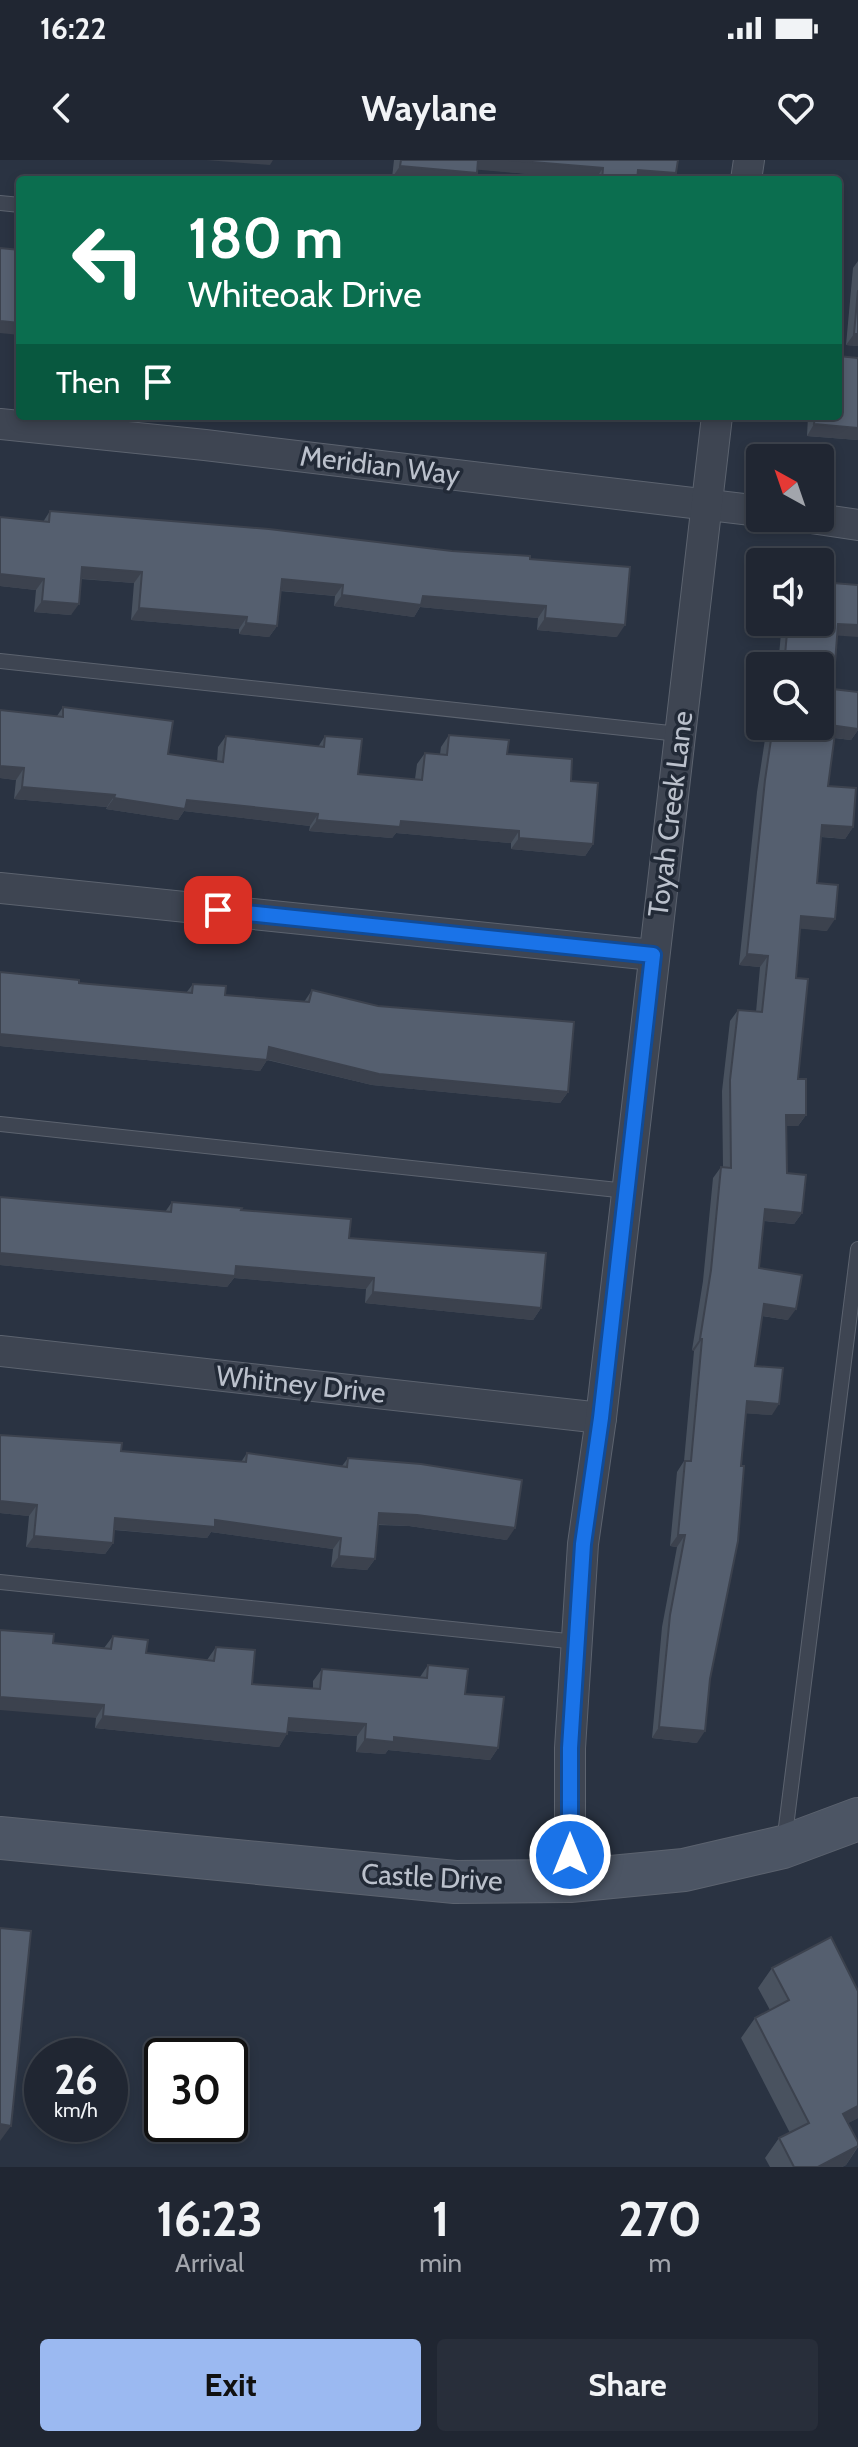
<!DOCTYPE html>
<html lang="en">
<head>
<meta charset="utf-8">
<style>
  body { margin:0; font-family:Cabin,sans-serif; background:#282e3a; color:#f1f3f6; height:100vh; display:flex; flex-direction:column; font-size:30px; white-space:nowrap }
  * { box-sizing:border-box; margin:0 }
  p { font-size:26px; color:#a2a5ac }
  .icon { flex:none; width:44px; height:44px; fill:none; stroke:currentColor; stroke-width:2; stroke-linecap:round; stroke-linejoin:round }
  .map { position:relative; height:2007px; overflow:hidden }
  .drawer { display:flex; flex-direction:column; background:#202632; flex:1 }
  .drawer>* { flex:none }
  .top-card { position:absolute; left:16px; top:16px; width:826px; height:244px; border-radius:8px; box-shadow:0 4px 12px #0003,0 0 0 2px #3d434d; background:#0b6e4f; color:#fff; overflow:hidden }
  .needle { width:52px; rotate:320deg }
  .buttons { position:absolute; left:746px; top:284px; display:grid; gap:16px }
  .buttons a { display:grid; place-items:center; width:88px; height:88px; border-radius:8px; background:#202632; box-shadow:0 4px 12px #0003,0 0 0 2px #3d434d; font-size:40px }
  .speed { position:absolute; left:24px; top:1878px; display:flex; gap:16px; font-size:40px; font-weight:700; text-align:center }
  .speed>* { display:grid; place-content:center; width:104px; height:104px; border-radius:50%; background:#202632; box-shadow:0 4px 12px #0003,0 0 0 2px #3d434d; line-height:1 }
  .speed small { font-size:20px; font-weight:400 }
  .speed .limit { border:4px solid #111; border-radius:12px; background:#fff; color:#111 }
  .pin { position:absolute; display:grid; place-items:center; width:68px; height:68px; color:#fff; margin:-34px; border-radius:16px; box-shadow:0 4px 12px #0006 }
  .me { position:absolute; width:88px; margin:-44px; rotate:0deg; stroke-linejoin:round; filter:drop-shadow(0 0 6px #0008) }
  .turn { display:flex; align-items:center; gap:28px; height:168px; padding:0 40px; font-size:36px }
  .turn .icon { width:104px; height:104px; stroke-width:2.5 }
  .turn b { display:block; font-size:56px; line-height:68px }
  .then { display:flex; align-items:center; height:76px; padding:0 40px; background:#0003; gap:16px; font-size:30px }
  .eta { display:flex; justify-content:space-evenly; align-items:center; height:136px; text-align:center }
  .eta b { font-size:48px; font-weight:800; line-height:56px }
  .primary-button { display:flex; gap:16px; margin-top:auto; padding:16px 40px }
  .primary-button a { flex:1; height:92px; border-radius:8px; background:#9bb9f1; color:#111; font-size:32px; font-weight:800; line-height:92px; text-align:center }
  .primary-button a+a { background:#282e3a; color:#f1f3f6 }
  .status { display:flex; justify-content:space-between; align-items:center; height:56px; padding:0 40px; background:#202632; direction:ltr }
  .status svg { height:22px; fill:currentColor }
  header { display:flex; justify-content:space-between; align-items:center; height:104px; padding:0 40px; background:#202632; font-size:36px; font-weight:800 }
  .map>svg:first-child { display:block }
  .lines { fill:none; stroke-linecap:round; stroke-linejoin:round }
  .service-casing { stroke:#5c636f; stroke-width:16 }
  .minor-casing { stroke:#5c636f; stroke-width:32 }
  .secondary-casing { stroke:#5c636f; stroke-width:44 }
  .service { stroke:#3e4552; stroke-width:14 }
  .minor { stroke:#3e4552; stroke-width:30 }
  .secondary { stroke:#4c5564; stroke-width:42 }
  .wall { fill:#49525f }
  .shaded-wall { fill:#3c424e }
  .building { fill:#555f6f; stroke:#3c424e; stroke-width:2 }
  .route-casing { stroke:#114b97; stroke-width:20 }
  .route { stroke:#1a73e8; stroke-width:14 }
  .labels { text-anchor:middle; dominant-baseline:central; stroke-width:7; stroke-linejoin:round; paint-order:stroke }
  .street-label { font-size:28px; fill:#bbc1cc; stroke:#222a37 }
</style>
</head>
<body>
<div class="status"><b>16:22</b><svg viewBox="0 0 49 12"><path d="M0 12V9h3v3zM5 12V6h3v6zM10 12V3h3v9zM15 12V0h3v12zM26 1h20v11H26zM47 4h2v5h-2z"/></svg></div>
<header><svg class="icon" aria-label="back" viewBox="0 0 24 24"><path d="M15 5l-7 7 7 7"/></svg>Waylane<svg class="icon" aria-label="heart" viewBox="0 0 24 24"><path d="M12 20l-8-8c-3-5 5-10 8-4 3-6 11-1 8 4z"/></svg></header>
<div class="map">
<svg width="858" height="2007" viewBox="0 0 858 2007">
  <rect width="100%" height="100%" fill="#2a3342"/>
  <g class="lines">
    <!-- service casing -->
    <g class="service-casing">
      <g id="service">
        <path d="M0 43 20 45"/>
        <path d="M0 501 679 574"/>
        <path d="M0 964 627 1031"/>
        <path d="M0 1422 577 1482"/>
        <path d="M784 1683 858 1089"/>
      </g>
    </g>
    <!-- minor casing -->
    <g class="minor-casing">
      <g id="minor">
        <path d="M746 20 749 0"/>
        <path d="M0 264 205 285 760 351"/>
        <path d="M811 358 858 365"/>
        <path d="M0 728 653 795"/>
        <path d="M0 1191 601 1258"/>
        <path d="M570 1721V1588L583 1384 601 1258 717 256"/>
      </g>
    </g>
    <!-- secondary casing -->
    <g class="secondary-casing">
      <path id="secondary" d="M0 1678 455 1722 570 1721 684 1710 783 1687 858 1659"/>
    </g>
    <!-- service -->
    <use href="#service" class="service"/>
    <!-- minor -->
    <use href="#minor" class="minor"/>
    <!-- secondary -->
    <use href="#secondary" class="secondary"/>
  </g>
  <!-- wall -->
  <g class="wall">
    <path d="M394 0H678L671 20H595L477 9 472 20H419L392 18Z"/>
    <path d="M858 101V186L846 185 853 108Z"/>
    <path d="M808 256H838L858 280 807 276Z"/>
    <path d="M50 351 530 399 617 477 537 470 538 458 420 447 414 457 334 446 335 436 280 431 277 466 269 477 239 474V469L131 460 134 423 81 419 71 455 34 452 36 430 0 426V357L43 362Z"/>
    <path d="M782 462H820L837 476 833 529 858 532V570L851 580 834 578 828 626 853 667 845 679 821 677 817 723 827 771 800 768 796 818 798 919 806 955 798 966H786L787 1013 802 1053 794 1064 764 1061 759 1108 788 1160 762 1156 755 1206 772 1255 746 1253 697 1583 652 1578 662 1467 677 1387 670 1386 677 1312 684 1301 694 1191 692 1190 703 1121 713 1018 721 1007H723L722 931 730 861 738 850 756 852 760 807 739 805 757 632 767 566H820V506H778Z"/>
    <path d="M63 547 168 594 217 601 218 587 226 576 318 587 325 576 358 614 415 619 417 604 425 593 440 594 441 587 449 575 507 594 571 621 593 684 585 696 511 689V683L396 673 392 678 309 671 310 666 184 651 178 660 106 649 107 647 14 639 16 620 0 618V550L57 556Z"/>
    <path d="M0 812 79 823 186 833 193 824 225 835 304 842 312 830 568 932 560 943 372 925 267 900 260 911 0 886Z"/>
    <path d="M0 1037 165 1052 172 1042 241 1050 349 1078 541 1148 533 1160 365 1143 366 1129 234 1118 227 1127 0 1105Z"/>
    <path d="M121 1291 241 1302 247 1293 342 1306 348 1298 507 1380 409 1366 378 1365 375 1399 367 1410 331 1407 333 1389 211 1372 207 1378 114 1370 113 1383 105 1394 26 1387 29 1356 0 1353Z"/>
    <path d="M113 1476 146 1493 207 1500 216 1487 252 1524 313 1529V1521L322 1509 420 1517 428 1505 465 1534 498 1588 490 1600 388 1590 385 1594 356 1592 357 1576 288 1571 279 1587 95 1568 96 1558 53 1483 104 1488Z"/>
    <path d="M772 1808 858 1831V1958L848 1963 858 1982V1987L846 2005 842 2007H770L765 1998 779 1978 790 1973 741 1878 755 1858 770 1850 758 1828Z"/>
  </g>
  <!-- shaded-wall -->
  <g class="shaded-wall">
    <path d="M206 0H273L270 5Z"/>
    <path d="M476 0H509L603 8 595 20 470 9Z"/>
    <path d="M400 6 477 13 472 20H419L392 18Z"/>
    <path d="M638 10 676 13 671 20H631Z"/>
    <path d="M0 161 20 163V175L0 173Z"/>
    <path d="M854 174H858V186L846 185Z"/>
    <path d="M814 264 858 268V280L807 276Z"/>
    <path d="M82 407 142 412 134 423 74 418Z"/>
    <path d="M0 414 44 419 36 430 0 426Z"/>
    <path d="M282 419 343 425 335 436 274 430Z"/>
    <path d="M342 435 423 436 546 446 538 458 420 447 414 457 334 446Z"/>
    <path d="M42 441 79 444 71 455 34 452Z"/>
    <path d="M139 448 247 457 239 469 131 460Z"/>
    <path d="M545 458 625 465 617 477 537 470Z"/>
    <path d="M246 463 277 466 269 477 239 474Z"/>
    <path d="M838 464 858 465V477L830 475Z"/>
    <path d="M836 566 858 569V570L851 580 828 577Z"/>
    <path d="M0 606 24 608 16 620 0 618Z"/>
    <path d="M22 627 115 635 107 647 14 639Z"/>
    <path d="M114 638 187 640 318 654 310 666 184 651 178 660 106 649Z"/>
    <path d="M317 660 401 661 519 671 511 683 396 673 392 678 309 671Z"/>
    <path d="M822 665 853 667 845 679 814 676Z"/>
    <path d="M519 678 593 684 585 696 511 689Z"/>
    <path d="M801 756 835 759 827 771 793 768Z"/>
    <path d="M747 794 768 796 760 807 739 805Z"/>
    <path d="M0 874 267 900 260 911 0 886Z"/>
    <path d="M269 887 568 932 560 943 372 925 261 898Z"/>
    <path d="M786 955H806L798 966H778Z"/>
    <path d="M765 1049 802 1053 794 1064 757 1060Z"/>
    <path d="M0 1093 236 1106 374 1118 366 1129 234 1118 227 1127 0 1105Z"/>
    <path d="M373 1132 541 1148 533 1160 365 1143Z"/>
    <path d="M764 1144 796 1149 788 1160 757 1155Z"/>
    <path d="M700 1179H702L694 1191 692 1190Z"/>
    <path d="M747 1241 779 1244 772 1255 739 1253Z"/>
    <path d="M0 1341 37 1345 29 1356 0 1353Z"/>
    <path d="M379 1353 417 1355 515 1368 507 1380 409 1366 371 1364Z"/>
    <path d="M115 1358 215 1360 341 1378 333 1389 211 1372 207 1378 107 1369Z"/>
    <path d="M678 1375H685L677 1387 670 1386Z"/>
    <path d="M34 1376 113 1383 105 1394 26 1387Z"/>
    <path d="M339 1396 375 1399 367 1410 331 1407Z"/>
    <path d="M0 1537 104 1545 96 1558 0 1550Z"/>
    <path d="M103 1556 287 1574 279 1587 95 1568Z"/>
    <path d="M289 1558 366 1564 357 1576 280 1570Z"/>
    <path d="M659 1567 705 1571 697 1583 652 1578Z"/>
    <path d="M394 1577 498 1588 490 1600 388 1590 385 1594 356 1592 365 1579Z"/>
    <path d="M858 1946V1958L829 1973 843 1954Z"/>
    <path d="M0 1964 11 1966 0 1981Z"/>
    <path d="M858 1986 846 2005 842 2007H818Z"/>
  </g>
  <!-- building -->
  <g class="building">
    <path d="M401 0H478L477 13 400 6Z"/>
    <path d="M509 0H678L676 13 638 10 637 20H602L603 8Z"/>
    <path d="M0 88 20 90V163L0 161Z"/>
    <path d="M858 130V174H854Z"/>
    <path d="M838 196 858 198V268L814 264 815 256H838Z"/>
    <path d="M50 351 269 369 452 391 530 396V399L630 407 625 465 545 458 546 446 423 436 421 445 342 435 343 425 282 419 277 466 246 463 247 457 139 448 142 412 82 407 79 444 42 441 44 419 0 414V357L49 362Z"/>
    <path d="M820 422 858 425V465L838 464 833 529 858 532V569L836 566 828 626 856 628 853 667 822 665 817 723 838 725 835 759 801 756 796 818 808 819 798 919H806V955H786L787 1013 806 1015 802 1053 765 1049 759 1108 802 1115 796 1149 764 1144 755 1206 783 1208 779 1244 747 1241 741 1306H744L738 1381 710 1519 705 1571 659 1567 670 1455 685 1375H678L685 1301H691L702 1179H700L711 1110 721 1007 731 1008 730 920 738 850 762 852 768 796 747 794 765 620 773 566H820V506H784L788 462H820Z"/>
    <path d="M63 547 173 561 168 594 223 602 226 576 324 587 325 576 362 579 358 614 422 620 425 593 447 595 449 575 509 580 507 594 572 599 571 621 598 623 593 684 519 678V671L401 661 400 667 317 660 318 654 187 640 185 649 114 638 115 635 22 627 24 608 0 606V550L63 557Z"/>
    <path d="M0 812 79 820V823L192 833 193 824 226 826 225 835 309 842 312 830 378 846 574 862 568 932 379 914 269 887 267 900 0 874Z"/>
    <path d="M0 1037 171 1052 172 1042 242 1048 241 1050 351 1059 349 1078 546 1093 541 1148 373 1132 374 1118 236 1106 235 1116 0 1093Z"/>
    <path d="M0 1275 122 1283 121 1291 246 1302 247 1293 347 1307 348 1298 421 1304 522 1320 515 1368 417 1355 379 1353 375 1399 339 1396 341 1378 215 1360V1367L115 1358 113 1383 34 1376 37 1345 0 1341Z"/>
    <path d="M0 1470 54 1474 53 1483 111 1489 113 1476 148 1480 146 1493 214 1501 216 1487 255 1490 252 1524 320 1529 322 1509 427 1518 428 1505 468 1509 465 1534 504 1537 498 1588 394 1577V1582L365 1579 366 1564 289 1558 287 1574 103 1556 104 1545 0 1537Z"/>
    <path d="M0 1768 31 1771 11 1966 0 1964Z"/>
    <path d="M831 1777 858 1831V1946L843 1954 858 1982V1986L818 2007H794L779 1978 809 1963 755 1858 789 1840 772 1808Z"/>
  </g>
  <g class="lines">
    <!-- route casing -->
    <g class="route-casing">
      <path id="route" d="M218 750 653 795 601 1258 583 1384 570 1588V1695"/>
    </g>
    <!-- route -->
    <use href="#route" class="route"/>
  </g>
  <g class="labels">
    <!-- street labels -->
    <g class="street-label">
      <text transform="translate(380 305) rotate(7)">Meridian Way</text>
      <text transform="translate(670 654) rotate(-83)">Toyah Creek Lane</text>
      <text transform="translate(301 1224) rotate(6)">Whitney Drive</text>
      <text transform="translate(432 1717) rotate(3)">Castle Drive</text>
    </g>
  </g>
</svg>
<div class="buttons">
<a><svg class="needle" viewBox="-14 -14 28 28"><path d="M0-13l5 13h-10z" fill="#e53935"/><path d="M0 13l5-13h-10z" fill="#a2a5ac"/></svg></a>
<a><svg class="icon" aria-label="sound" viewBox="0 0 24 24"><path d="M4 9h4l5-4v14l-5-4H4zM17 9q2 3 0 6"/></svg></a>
<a><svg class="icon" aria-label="search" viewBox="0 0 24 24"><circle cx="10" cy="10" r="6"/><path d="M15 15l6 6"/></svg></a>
</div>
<div class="speed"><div>26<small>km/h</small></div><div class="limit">30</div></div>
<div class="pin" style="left:218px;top:750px;background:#d93025"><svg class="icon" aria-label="arrive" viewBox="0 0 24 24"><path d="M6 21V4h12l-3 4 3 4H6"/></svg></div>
<svg class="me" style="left:570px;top:1695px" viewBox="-20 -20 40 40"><circle r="17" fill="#1a73e8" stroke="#fff" stroke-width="3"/><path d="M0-11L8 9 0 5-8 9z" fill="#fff"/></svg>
<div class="top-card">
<div class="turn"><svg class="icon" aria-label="left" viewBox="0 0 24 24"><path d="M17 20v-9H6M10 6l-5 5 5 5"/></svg><div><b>180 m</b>Whiteoak Drive</div></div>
<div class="then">Then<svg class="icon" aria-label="arrive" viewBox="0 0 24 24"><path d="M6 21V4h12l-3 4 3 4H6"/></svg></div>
</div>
</div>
<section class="drawer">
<div class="eta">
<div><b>16:23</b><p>Arrival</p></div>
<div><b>1</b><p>min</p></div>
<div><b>270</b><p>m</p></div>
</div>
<div class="primary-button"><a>Exit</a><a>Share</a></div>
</section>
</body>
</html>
